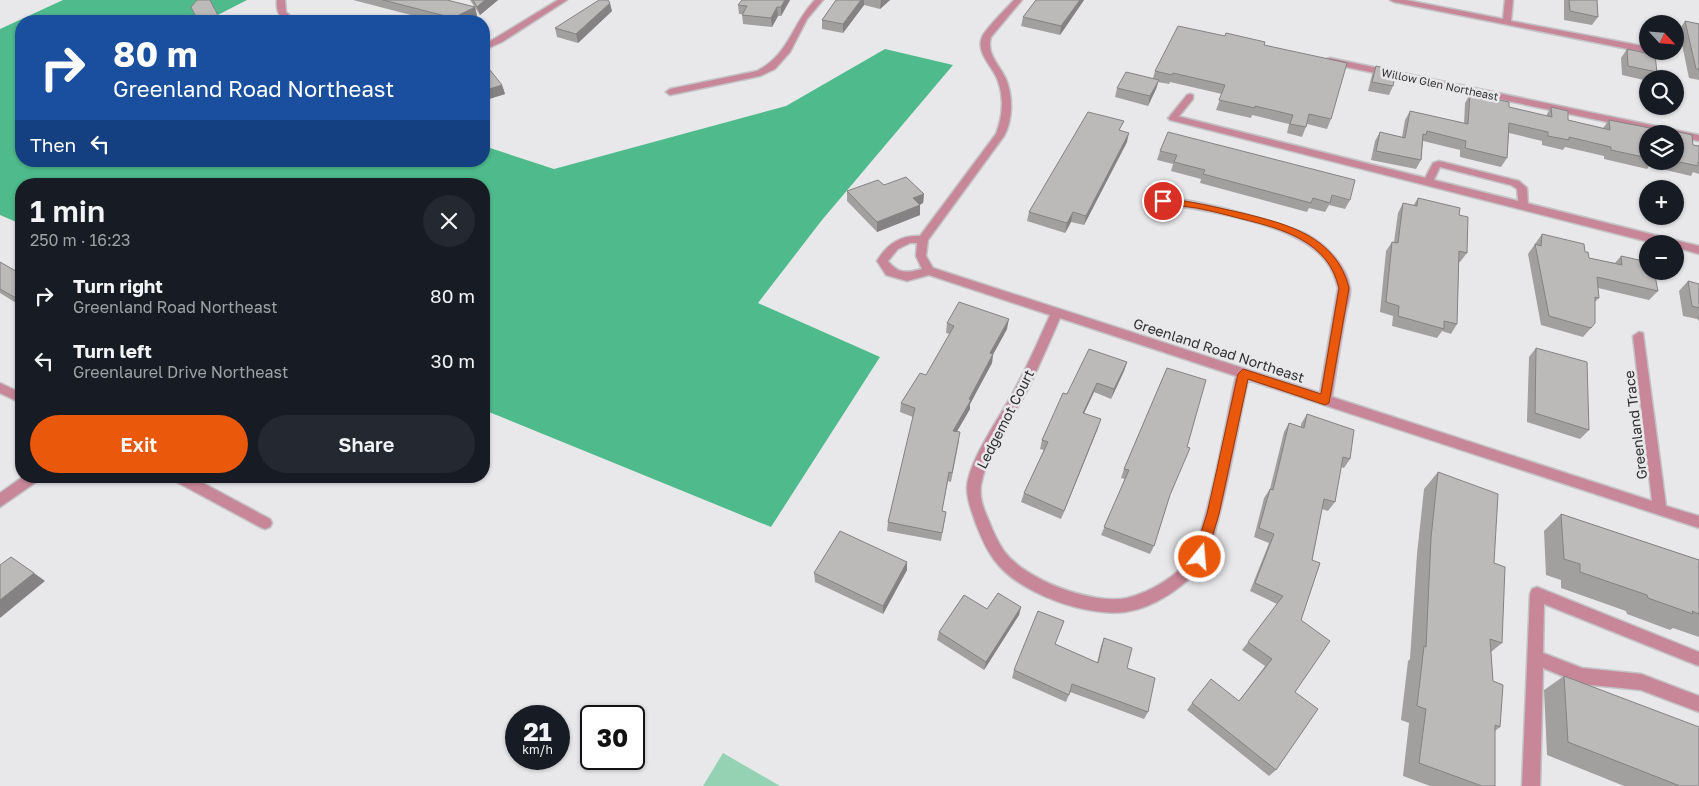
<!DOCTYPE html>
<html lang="en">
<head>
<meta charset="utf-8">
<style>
  body { margin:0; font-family:"Golos Text",sans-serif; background:#242831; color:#f1f3f6; height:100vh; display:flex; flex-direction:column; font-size:19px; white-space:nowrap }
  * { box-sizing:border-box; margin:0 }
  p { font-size:16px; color:#9ea1a6 }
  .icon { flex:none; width:28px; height:28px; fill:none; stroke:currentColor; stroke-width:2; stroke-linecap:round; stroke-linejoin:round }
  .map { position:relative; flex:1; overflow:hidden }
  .side { position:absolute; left:15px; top:178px; width:475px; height:305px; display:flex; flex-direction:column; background:#171b24; border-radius:20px; box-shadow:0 1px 4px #0004 }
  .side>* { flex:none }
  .top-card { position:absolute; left:15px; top:15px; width:475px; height:152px; border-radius:20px; box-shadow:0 1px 4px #0004; background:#1a4fa0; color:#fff; overflow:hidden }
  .needle { width:32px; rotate:116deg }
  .buttons { position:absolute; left:1639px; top:15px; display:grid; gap:10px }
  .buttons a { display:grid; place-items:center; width:45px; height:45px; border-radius:50%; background:#171b24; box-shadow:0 1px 4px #0004; font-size:25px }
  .speed { position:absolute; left:505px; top:705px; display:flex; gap:10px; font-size:25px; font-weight:700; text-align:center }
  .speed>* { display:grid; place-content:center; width:65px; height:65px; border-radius:50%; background:#171b24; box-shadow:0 1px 4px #0004; line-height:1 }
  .speed small { font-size:12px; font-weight:400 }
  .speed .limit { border:2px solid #111; border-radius:8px; background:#fff; color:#111 }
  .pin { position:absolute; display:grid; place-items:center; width:42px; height:42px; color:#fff; margin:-21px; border:2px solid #fff; border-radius:50%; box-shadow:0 1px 5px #0007 }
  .me { position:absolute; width:55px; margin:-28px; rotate:17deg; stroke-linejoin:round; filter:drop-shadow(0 0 4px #0008) }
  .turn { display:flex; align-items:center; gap:18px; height:105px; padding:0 15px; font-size:22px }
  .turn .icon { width:65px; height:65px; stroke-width:2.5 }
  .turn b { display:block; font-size:35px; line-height:42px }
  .then { display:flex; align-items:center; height:48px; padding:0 15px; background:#0003; gap:10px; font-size:19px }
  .round { display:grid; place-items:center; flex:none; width:52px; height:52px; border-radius:26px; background:#242831 }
  .head { display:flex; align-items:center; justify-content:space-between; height:85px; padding:0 15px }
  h1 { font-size:30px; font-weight:600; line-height:38px }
  .primary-button { display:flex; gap:10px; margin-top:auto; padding:10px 15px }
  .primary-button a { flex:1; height:58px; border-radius:30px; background:#ea580c; color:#fff; font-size:20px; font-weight:600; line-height:58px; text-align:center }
  .primary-button a+a { background:#242831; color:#f1f3f6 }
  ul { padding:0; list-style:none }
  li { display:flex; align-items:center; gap:15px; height:65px; padding:0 15px }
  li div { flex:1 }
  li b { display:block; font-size:19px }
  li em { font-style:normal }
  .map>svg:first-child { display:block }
  .green { fill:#95d2b3 }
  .forest { fill:#4fbb8c }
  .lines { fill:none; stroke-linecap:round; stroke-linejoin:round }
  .lane-casing { stroke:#c3c3c6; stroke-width:3 }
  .street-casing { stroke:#c3c3c6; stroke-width:3 }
  .lane { fill:#c88799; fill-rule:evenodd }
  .street { fill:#c88799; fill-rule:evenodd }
  .wall { fill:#a29f9f; fill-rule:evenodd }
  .shaded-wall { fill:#848282 }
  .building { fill:#bcb9b9; stroke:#848282 }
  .route { fill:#ea580c; stroke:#983908 }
  .labels { text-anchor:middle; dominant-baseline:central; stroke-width:5; stroke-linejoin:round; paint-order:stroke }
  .far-street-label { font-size:11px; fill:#2f2f30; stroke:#e8e8eb }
  .street-label { font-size:14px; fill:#2f2f30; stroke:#e8e8eb }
</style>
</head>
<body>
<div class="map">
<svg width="1699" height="786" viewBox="0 0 1699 786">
  <rect width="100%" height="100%" fill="#e8e8eb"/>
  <!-- green -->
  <path class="green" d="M723 753 780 786H703Z"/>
  <!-- forest -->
  <path class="forest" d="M63 0H247L206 21H21V161H484V146L554 169 786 106 885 49 953 65 822 220 758 303 880 357 771 527 484 410V184H21V224L0 215V29Z"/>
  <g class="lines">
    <!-- lane casing -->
    <g class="lane-casing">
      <g id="lane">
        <path d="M1190 94 1193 95V99L1176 120H1170V116L1187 95Z"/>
        <path d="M1439 161 1519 181 1527 188 1528 206 1523 209 1519 208 1517 189 1511 185 1440 167 1432 184H1424L1423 182 1433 163Z"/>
        <path d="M1537 587 1699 652V666L1544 604 1543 653 1582 668 1641 674 1699 696V712L1641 690 1582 684 1543 668 1540 786H1522L1530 594 1532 589Z"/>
      </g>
    </g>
    <!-- street casing -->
    <g class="street-casing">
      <g id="street">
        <path d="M277 0H285L286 12 295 21H286C278 16 276 9 277 0Z"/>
        <path d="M558 0H567L502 42 484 50V45Z"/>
        <path d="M815 0H823L807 19 790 52 775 69 760 76 670 95 666 92 670 89 757 71C790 54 791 25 815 0Z"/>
        <path d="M1014 0H1022L991 37C986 54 999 64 1006 79 1013 96 1013 120 1004 136L928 240 926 256 933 268 1320 393 1338 288C1335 278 1332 268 1325 260 1297 224 1208 210 1163 204L1158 201C1170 190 1290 225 1308 235 1326 245 1347 266 1350 288 1351 297 1346 309 1345 318 1340 344 1336 371 1332 397L1652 501 1633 336 1639 332 1643 333 1666 506 1699 516V528L1248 380C1237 430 1229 482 1215 531 1212 541 1210 555 1204 563 1186 586 1154 608 1125 612 1086 617 1019 593 995 561 987 551 981 537 976 524 972 512 967 501 967 488 968 460 1003 413 1016 387 1029 363 1039 339 1050 315L929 275 907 281 886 275 877 261C887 244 900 235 920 236L996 134C1003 116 1004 98 998 81 993 66 974 52 983 35 991 23 1004 11 1014 0ZM910 243H917L916 256 922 269C907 273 898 274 888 261L898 249ZM1060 318 1236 376C1225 426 1217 478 1202 527 1199 536 1198 548 1192 555 1178 576 1151 592 1127 598 1093 605 1025 580 1004 551 998 542 993 532 989 521 984 510 979 498 981 485 987 451 1013 417 1029 387 1040 364 1050 341 1060 318Z"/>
        <path d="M1390 0H1406L1503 19 1505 0H1513L1511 21 1648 47V51H1651L1648 53 1394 2Z"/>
        <path d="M1330 58 1699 135V141L1675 136V134H1665L1327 63V59Z"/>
        <path d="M1173 115 1699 246V254L1675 247V244H1657L1170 120 1168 118Z"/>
        <path d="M0 383 21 393V403L0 393Z"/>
        <path d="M24 476H41L39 480 0 507V493Z"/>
        <path d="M171 476H190L270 519 272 523 270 527 265 529 260 527 173 480Z"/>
      </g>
    </g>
    <!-- lane -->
    <use href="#lane" class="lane"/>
    <!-- street -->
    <use href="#street" class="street"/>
  </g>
  <!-- wall -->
  <g class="wall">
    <path d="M353 0H447L475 7 477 16 467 21H434Z"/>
    <path d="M470 0H498L480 15Z"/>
    <path d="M790 0 781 16H778L772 27 743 24 742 14H739L738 5Z"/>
    <path d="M836 0H890L880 9 864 5 843 33 822 29V20Z"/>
    <path d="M1036 0H1084L1060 35 1021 26 1023 17Z"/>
    <path d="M1564 0H1597L1598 17 1592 25 1564 20Z"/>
    <path d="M612 11 578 43 557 37 555 28Z"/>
    <path d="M1685 21 1699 24V80L1689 78 1679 30Z"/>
    <path d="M1264 45 1331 119 1327 129 1307 124 1302 137 1287 133 1289 124 1252 115 1251 118 1216 110 1222 94 1170 82 1169 84 1158 82 1156 89 1148 106 1115 97 1117 88 1153 78 1155 71Z"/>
    <path d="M1627 49 1657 72 1652 79H1648V81L1622 75 1621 58Z"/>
    <path d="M1376 66 1393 86 1389 95 1368 91 1372 75Z"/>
    <path d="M484 72 502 85 505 94 489 99 484 92Z"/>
    <path d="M1470 94 1509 107 1546 116 1551 107 1568 120 1603 128 1609 120 1652 129 1654 126 1693 145 1699 146V174L1693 172 1691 176 1649 166 1647 169 1604 159V156L1565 147 1563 150 1542 145V141L1509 133 1507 158 1501 167 1460 157V150L1423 141 1421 160 1416 169 1371 160 1375 141 1380 132 1402 137 1405 120 1410 111 1464 123 1465 103ZM1648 134 1675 161H1648Z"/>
    <path d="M1121 131 1127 142 1084 225 1071 222 1065 233 1027 221 1029 212Z"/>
    <path d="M1160 151 1350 200 1345 209 1329 205 1325 212 1309 208 1307 212 1200 183 1201 179 1171 171 1173 164 1157 160Z"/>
    <path d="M884 185 924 194 923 203 920 205V215L877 232 847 201V191Z"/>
    <path d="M1418 198 1459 215 1467 253 1460 262H1459L1457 324 1451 334 1442 331 1437 338 1392 326 1393 316 1380 312 1386 251 1392 242H1394L1398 213 1403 203 1413 206Z"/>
    <path d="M1542 234 1585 252 1589 258 1615 263 1621 256 1658 291 1649 300 1598 288 1599 298 1595 302 1591 328 1583 337 1541 325 1528 254Z"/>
    <path d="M0 262 21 274V306L0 293Z"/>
    <path d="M1688 281 1699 284V321L1697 319 1683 316 1679 291Z"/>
    <path d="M947 323 1007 329 993 354 992 363 970 404V409L957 431 959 441 951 482 948 481 942 511 946 512 941 541 887 531 888 522 913 417 900 412 901 403 926 375 950 334 946 333Z"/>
    <path d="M1536 348 1589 430 1580 439 1527 422 1529 357Z"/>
    <path d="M1127 362 1124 371 1111 399 1094 392 1084 413 1098 428 1061 519 1021 502 1024 493 1044 450 1040 449 1042 440 1067 394Z"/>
    <path d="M1167 368 1170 495 1154 546 1150 554 1101 535 1125 479 1121 478 1124 469Z"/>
    <path d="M1307 414 1350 459 1344 468 1341 467 1335 502 1328 511 1322 509 1301 620 1295 692 1276 770 1269 776 1187 710 1192 703 1239 701 1265 666 1242 650 1277 604 1250 591 1269 543 1254 537 1264 498 1270 489 1284 432 1289 423 1301 427V424Z"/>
    <path d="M1438 472 1494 563 1502 643 1491 652 1493 681 1500 727 1495 731V786H1430L1403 776 1409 723 1401 720 1408 661 1410 659 1417 554 1424 489Z"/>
    <path d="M1561 514 1699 560V637L1673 628 1670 630 1627 614 1626 611 1561 588V580L1546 575 1544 531Z"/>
    <path d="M907 570 883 614 815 582 814 573Z"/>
    <path d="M1021 607 1019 615 984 670 937 640 939 632 987 609Z"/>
    <path d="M1104 638 1127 668 1148 712 1144 719 1070 692 1066 702 1012 678 1014 670 1055 644 1097 663 1101 646Z"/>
    <path d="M1564 676 1699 786H1624L1547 755 1544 690Z"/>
  </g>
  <!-- shaded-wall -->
  <g class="shaded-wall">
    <path d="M485 0H498L480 15 477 7Z"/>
    <path d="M785 0H790L781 16V7Z"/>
    <path d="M861 0H864V5L843 33V24Z"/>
    <path d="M881 0H890L880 9Z"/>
    <path d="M1080 0H1084L1060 35 1061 26Z"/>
    <path d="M610 3 612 11 578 43 576 34Z"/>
    <path d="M475 7 477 16 467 21H454L453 18Z"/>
    <path d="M777 7 778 16 772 27 771 18Z"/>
    <path d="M1159 80 1156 89 1148 106 1150 96Z"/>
    <path d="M502 85 505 94 489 99 486 90Z"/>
    <path d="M1129 133 1127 142 1084 225 1086 216Z"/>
    <path d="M924 194 923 203 912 208 913 198Z"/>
    <path d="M920 205V215L877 232V222Z"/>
    <path d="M1073 212 1071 222 1065 233 1067 223Z"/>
    <path d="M1009 319 1007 329 989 362 990 353Z"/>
    <path d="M993 354 992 363 970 404V409L952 440 953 431Z"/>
    <path d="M1127 362 1124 371 1111 399 1114 389Z"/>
    <path d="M1097 383 1094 392 1080 422 1083 413Z"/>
    <path d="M1101 419 1098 428 1061 519 1064 511Z"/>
    <path d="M907 562V570L883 614V606Z"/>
    <path d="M34 573 45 581 0 618V600Z"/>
    <path d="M1021 607 1019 615 984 670 986 662Z"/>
  </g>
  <!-- building -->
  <g class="building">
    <path d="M197 0H210L221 21H198L191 7Z"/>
    <path d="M383 0H447L475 7 453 18Z"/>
    <path d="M473 0H485L477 7Z"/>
    <path d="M599 0H608L610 3 576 34 555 28Z"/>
    <path d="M742 0H785L781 7H777L771 18 742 15 747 6 738 5Z"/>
    <path d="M836 0H861L843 24 822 20Z"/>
    <path d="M1036 0H1080L1061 26 1023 17Z"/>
    <path d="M1569 0H1597L1598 17 1570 11Z"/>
    <path d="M1685 21 1699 24V69H1696Z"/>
    <path d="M1178 26 1225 36 1226 33 1265 42 1264 45 1347 63 1331 119 1309 114 1306 127 1290 124 1293 115 1255 106V108L1219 100 1225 85 1173 73 1172 75 1155 71Z"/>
    <path d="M1627 49 1655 55 1657 72 1628 66Z"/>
    <path d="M1376 66 1396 71 1393 86 1372 82Z"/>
    <path d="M490 70 502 85 486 90 484 87V72Z"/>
    <path d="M1126 72 1159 80 1150 96 1117 88Z"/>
    <path d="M1470 94 1509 102V107L1552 117 1551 107 1568 111V120L1610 130 1609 120 1655 129 1654 126 1692 135 1693 145 1699 146V163L1698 162V166L1675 161V134H1648V158L1611 150V147L1569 137V140L1548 136V132L1509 123 1507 158 1465 148 1466 141 1427 131 1426 135 1423 134 1421 160 1376 151 1380 132 1405 138 1410 111 1468 124Z"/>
    <path d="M1088 112 1124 121 1119 130 1129 133 1086 216 1073 212 1067 223 1029 212Z"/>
    <path d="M1168 132 1355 180 1350 200 1332 195 1330 203 1313 198 1311 203 1203 174 1205 170 1174 162 1177 155 1160 151Z"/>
    <path d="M906 177 924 194 913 198 920 205 877 222 847 191 878 180 884 185Z"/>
    <path d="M1418 198 1460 208 1459 215 1468 217 1467 253 1459 251 1457 324 1444 321V329L1398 316 1399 306 1386 302 1392 242 1398 243 1403 203 1417 206Z"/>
    <path d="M1542 234 1584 244 1585 252H1588L1589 258 1622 265 1621 256 1648 262V271H1654L1658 291 1597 277 1599 298 1595 297V323L1591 328 1549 316 1535 244 1541 246Z"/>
    <path d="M0 262 21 274V303L15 300 16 298 0 289Z"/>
    <path d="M1688 281 1699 284V308L1692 306Z"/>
    <path d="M959 302 1009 319 990 353 993 354 969 399 971 400 953 431 960 432 952 473 949 472 942 511 946 512 942 533 888 522 915 408 901 403 920 373 926 375 954 326 947 323Z"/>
    <path d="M1536 348 1587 362 1589 430 1535 413Z"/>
    <path d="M1089 349 1127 362 1114 389 1097 383 1083 413 1101 419 1064 511 1024 493 1048 442 1042 440 1063 393 1067 394Z"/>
    <path d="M1167 368 1206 380 1187 447 1190 448 1170 495 1154 546 1104 527 1129 470 1124 469Z"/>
    <path d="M1307 414 1354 430 1350 459 1343 457 1335 502 1324 499 1312 560 1320 563 1301 620 1330 641 1295 692 1318 709 1276 770 1192 703 1211 679 1239 701 1272 659 1248 642 1283 596 1255 583 1274 534 1259 528 1270 489 1273 490 1289 423 1304 428Z"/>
    <path d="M1438 472 1498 494 1494 563 1505 567 1502 643 1490 639 1493 681 1503 685 1500 727 1495 725V786H1482L1419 763 1426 709 1417 706 1424 646 1426 647 1431 538Z"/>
    <path d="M1561 514 1699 560V614L1692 611 1693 614 1648 598 1647 595 1580 572V564L1564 559Z"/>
    <path d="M840 531 907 562 883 606 814 573Z"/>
    <path d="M11 557 34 573 0 600V565Z"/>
    <path d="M998 593 1021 607 986 662 939 632 964 595 987 609Z"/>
    <path d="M1038 611 1064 621 1055 644 1098 663 1104 638 1132 648 1127 668 1155 678 1148 712 1072 684 1069 695 1014 670Z"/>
    <path d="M1564 676 1699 727V786H1680L1568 742Z"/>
  </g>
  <!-- route -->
  <path class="route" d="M1163 198C1190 201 1215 207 1242 213 1287 224 1336 236 1349 288L1329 403 1325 405 1248 379 1219 514 1206 557 1204 561 1200 563 1195 561 1193 557 1207 514 1238 374 1243 369 1321 394 1339 288C1328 241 1283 229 1242 219 1227 215 1212 211 1197 208 1185 206 1172 206 1159 203L1158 201Z"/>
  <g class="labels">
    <!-- far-street labels -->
    <g class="far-street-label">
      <text transform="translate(1440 84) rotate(12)">Willow Glen Northeast</text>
    </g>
    <!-- street labels -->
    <g class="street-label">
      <text transform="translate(1219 350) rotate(18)">Greenland Road Northeast</text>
      <text transform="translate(1005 419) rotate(-63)">Ledgemot Court</text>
      <text transform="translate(1635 425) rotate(-97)">Greenland Trace</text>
    </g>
  </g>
</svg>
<div class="buttons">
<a><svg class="needle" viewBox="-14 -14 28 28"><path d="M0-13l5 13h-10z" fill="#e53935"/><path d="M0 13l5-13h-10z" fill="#9ea1a6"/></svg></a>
<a><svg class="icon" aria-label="search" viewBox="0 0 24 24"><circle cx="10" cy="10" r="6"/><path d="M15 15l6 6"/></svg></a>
<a><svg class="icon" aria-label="layers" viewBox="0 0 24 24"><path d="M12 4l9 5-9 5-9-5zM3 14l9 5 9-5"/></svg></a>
<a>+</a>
<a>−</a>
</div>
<div class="speed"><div>21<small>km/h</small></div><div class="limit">30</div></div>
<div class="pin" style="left:1163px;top:201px;background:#d93025"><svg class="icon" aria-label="arrive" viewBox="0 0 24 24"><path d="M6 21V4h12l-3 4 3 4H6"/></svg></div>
<svg class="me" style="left:1200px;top:557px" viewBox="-20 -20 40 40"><circle r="17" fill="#ea580c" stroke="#fff" stroke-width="3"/><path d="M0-11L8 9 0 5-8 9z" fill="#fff"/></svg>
<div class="top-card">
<div class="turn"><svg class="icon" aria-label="right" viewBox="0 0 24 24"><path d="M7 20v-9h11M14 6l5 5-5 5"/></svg><div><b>80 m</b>Greenland Road Northeast</div></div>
<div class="then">Then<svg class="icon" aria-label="left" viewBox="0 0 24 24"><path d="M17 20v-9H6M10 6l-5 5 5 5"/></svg></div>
</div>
<section class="side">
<div class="head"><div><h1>1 min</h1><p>250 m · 16:23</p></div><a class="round"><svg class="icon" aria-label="close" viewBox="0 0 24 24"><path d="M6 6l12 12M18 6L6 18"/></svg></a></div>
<ul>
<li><svg class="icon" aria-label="right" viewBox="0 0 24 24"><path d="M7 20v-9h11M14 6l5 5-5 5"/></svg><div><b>Turn right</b><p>Greenland Road Northeast</p></div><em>80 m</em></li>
<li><svg class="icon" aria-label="left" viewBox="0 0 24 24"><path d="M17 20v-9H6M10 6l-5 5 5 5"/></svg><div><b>Turn left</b><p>Greenlaurel Drive Northeast</p></div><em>30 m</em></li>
</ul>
<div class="primary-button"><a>Exit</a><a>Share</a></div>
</section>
</div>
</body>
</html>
